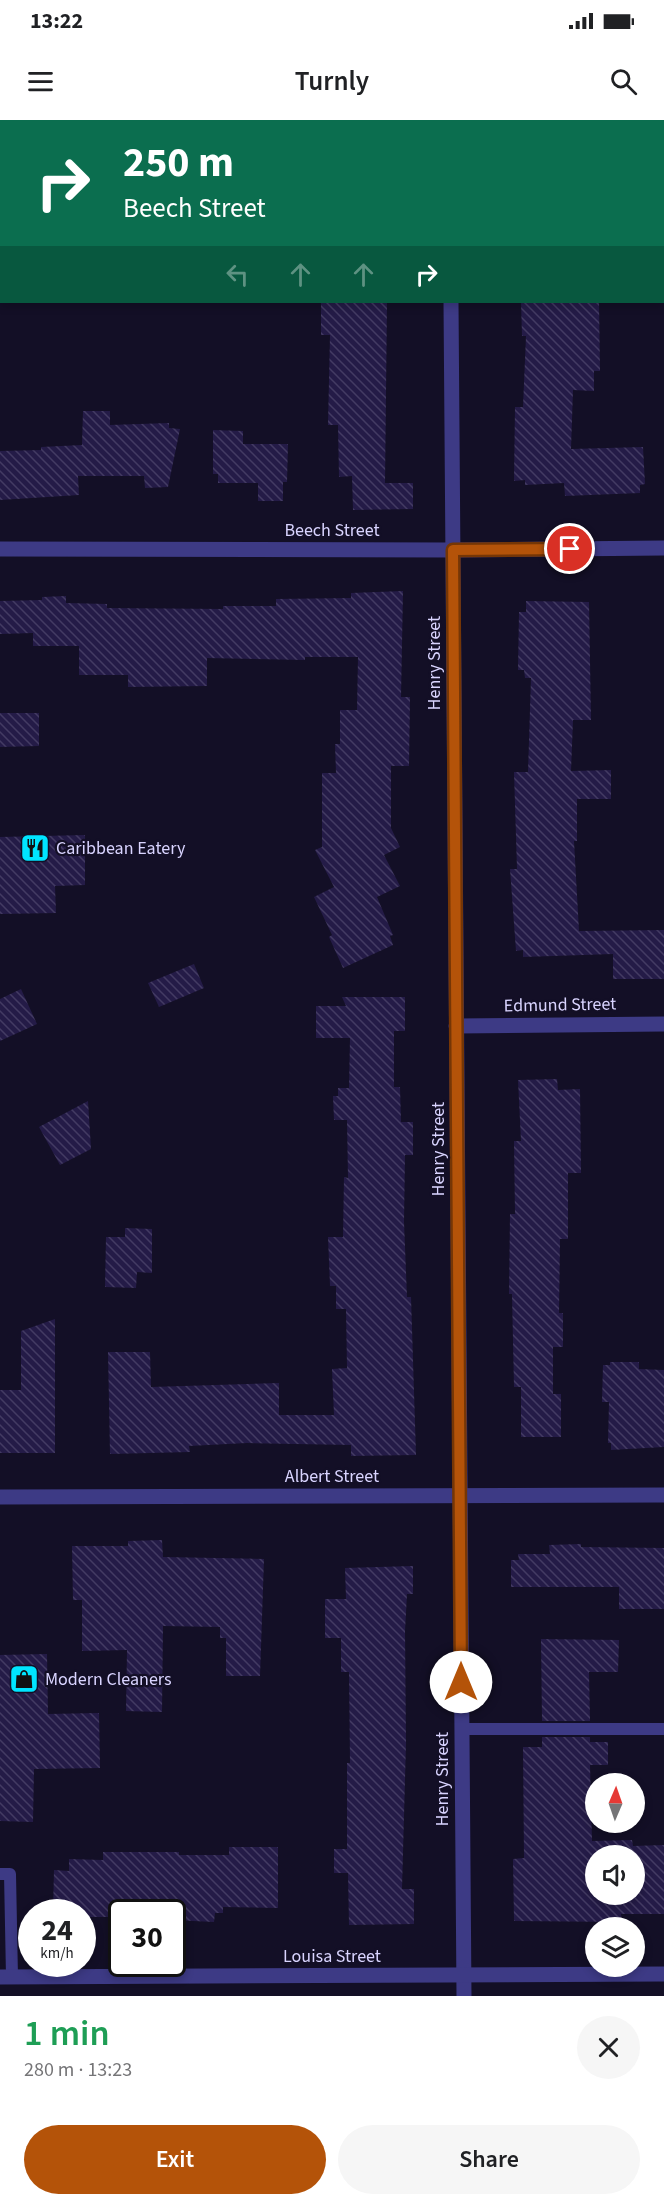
<!DOCTYPE html>
<html lang="en">
<head>
<meta charset="utf-8">
<style>
  body { margin:0; font-family:"Source Sans 3",sans-serif; background:#f6f6f6; color:#202124; height:100vh; display:flex; flex-direction:column; font-size:22px; white-space:nowrap }
  * { box-sizing:border-box; margin:0 }
  p { font-size:20px; color:#757577 }
  .icon { flex:none; width:33px; height:33px; fill:none; stroke:currentColor; stroke-width:2; stroke-linecap:round; stroke-linejoin:round }
  .map { position:relative; height:1876px; overflow:hidden }
  .panel { display:flex; flex-direction:column; background:#fff; flex:1 }
  .panel>* { flex:none }
  .guide { position:absolute; left:0px; top:0px; width:664px; height:183px; box-shadow:0 3px 9px #0003; background:#0b6e4f; color:#fff; overflow:hidden }
  .needle { width:39px; rotate:2deg }
  .fabs { position:absolute; left:585px; top:1653px; display:grid; gap:12px }
  .fabs a { display:grid; place-items:center; width:60px; height:60px; border-radius:50%; background:#fff; box-shadow:0 3px 9px #0003; font-size:30px }
  .speed { position:absolute; left:18px; top:1779px; display:flex; gap:12px; font-size:30px; font-weight:700; text-align:center }
  .speed>* { display:grid; place-content:center; width:78px; height:78px; border-radius:50%; background:#fff; box-shadow:0 3px 9px #0003; line-height:1 }
  .speed small { font-size:15px; font-weight:400 }
  .speed .limit { border:3px solid #111; border-radius:9px; background:#fff; color:#111 }
  .pin { position:absolute; display:grid; place-items:center; width:51px; height:51px; color:#fff; margin:-26px; border:3px solid #fff; border-radius:50%; box-shadow:0 2px 6px #0007 }
  .me { position:absolute; width:66px; margin:-33px; rotate:0deg; stroke-linejoin:round; filter:drop-shadow(0 0 4px #0008) }
  .turn { display:flex; align-items:center; gap:21px; height:126px; padding:0 24px; font-size:27px }
  .turn .icon { width:78px; height:78px; stroke-width:2.5 }
  .turn b { display:block; font-size:42px; line-height:51px }
  .lanes { display:flex; align-items:center; height:57px; padding:0 24px; background:#0003; justify-content:center; gap:30px; direction:ltr }
  .lanes .off { opacity:.35 }
  .round { display:grid; place-items:center; flex:none; width:63px; height:63px; border-radius:32px; background:#f6f6f6 }
  .overview { display:flex; align-items:center; justify-content:space-between; height:102px; padding:0 24px }
  h1 { font-size:36px; font-weight:600; line-height:45px; color:#1e9e55 }
  .action { display:flex; gap:12px; margin-top:auto; padding:12px 24px }
  .action a { flex:1; height:69px; border-radius:36px; background:#b45309; color:#fff; font-size:24px; font-weight:600; line-height:69px; text-align:center }
  .action a+a { background:#f6f6f6; color:#202124 }
  .status { display:flex; justify-content:space-between; align-items:center; height:42px; padding:0 30px; background:#fff; direction:ltr }
  .status svg { height:16px; fill:currentColor }
  header { display:flex; justify-content:space-between; align-items:center; height:78px; padding:0 24px; background:#fff; font-size:27px; font-weight:600 }
  .map>svg:first-child { display:block }
  .building { fill:url(#building-back-hatch); fill-rule:evenodd }
  .lines { fill:none; stroke-linecap:round; stroke-linejoin:round }
  .lane { stroke:#3d3a85; stroke-width:12 }
  .street { stroke:#3d3a85; stroke-width:15 }
  .route-casing { stroke:#753606; stroke-width:15 }
  .route { stroke:#b45309; stroke-width:10 }
  .labels { text-anchor:middle; dominant-baseline:central; stroke-width:4.5; stroke-linejoin:round; paint-order:stroke }
  .street-label { font-size:18px; fill:#d9d4ff; stroke:#130f26 }
  .poi-label { font-size:18px; fill:#d9d4ff; stroke:#130f26; text-anchor:start }
</style>
</head>
<body>
<div class="status"><b>13:22</b><svg viewBox="0 0 49 12"><path d="M0 12V9h3v3zM5 12V6h3v6zM10 12V3h3v9zM15 12V0h3v12zM26 1h20v11H26zM47 4h2v5h-2z"/></svg></div>
<header><svg class="icon" aria-label="menu" viewBox="0 0 24 24"><path d="M4 6h16M4 12h16M4 18h16"/></svg>Turnly<svg class="icon" aria-label="search" viewBox="0 0 24 24"><circle cx="10" cy="10" r="6"/><path d="M15 15l6 6"/></svg></header>
<div class="map">
<svg width="664" height="1876" viewBox="0 0 664 1876">
  <defs>
    <pattern id="building-back-hatch" width="6" height="6" patternUnits="userSpaceOnUse" patternTransform="scale(1.5)"><rect width="6" height="6" fill="#241b47"/><path d="M-1 5l2 2M0 0l6 6M5-1l2 2" fill="none" stroke="#433b63"/></pattern>
  </defs>
  <rect width="100%" height="100%" fill="#130f26"/>
  <!-- building -->
  <g class="building">
    <path d="M321 182H387L385 363H413V389L353 390 352 356 339 357 338 305H328L330 215H321Z"/>
    <path d="M521 182H599L600 251H594V271L573 270 571 329 643 327 645 364 640 365V373L565 376 564 363 525 365V360L514 361 515 287H523L526 216H522Z"/>
    <path d="M83 291H110V305L169 303V308L180 309 168 367 145 368 144 356H78L79 375 0 380V331L41 330V327L82 325Z"/>
    <path d="M213 310 243 311V324H288L287 362H283V381H258V363H218V354H213Z"/>
    <path d="M403 471 401 577H410L409 646H391V708L400 727 384 735 400 766 377 777 393 815 390 816 393 825 343 848 329 817 332 815 314 777 334 767 315 730 322 727V653H336L335 624H340V590H357L358 537H305V540L207 538V566L128 567V555H79V526H33V513L0 514V481L42 480V477L66 476V483L107 484V488L223 489V486H276V479L351 478V473Z"/>
    <path d="M526 481 589 482 591 600H573L571 651 611 650V679H577V721H574L579 811 664 810V859H613V834L523 837V830L516 831 510 749H517L514 652H528L531 558H525L524 550H518L519 492H526Z"/>
    <path d="M0 593H39V626L0 627Z"/>
    <path d="M85 715V765L55 766 56 793 0 794V717Z"/>
    <path d="M194 844 204 868 159 887 148 863Z"/>
    <path d="M21 869 37 904 0 921V879Z"/>
    <path d="M342 877H405V911H394V967H400L401 1002H413V1035H405L404 1102 407 1177H411L416 1335 351 1336V1325L247 1323 189 1326 190 1332 110 1334 108 1232H150L151 1267 279 1263V1295H334L332 1249 347 1248 346 1189H336V1166H330L328 1117H343L344 1057 348 1058 347 1000H334L333 976H338V968H349L350 918H316V886H346Z"/>
    <path d="M557 959 558 970 580 969 581 1053H568V1119H560L559 1193H563V1227H553V1274H561V1317H521V1267H514L512 1174H509L510 1094H515L514 1021H521L518 960Z"/>
    <path d="M88 981 91 1029 60 1045 39 1007Z"/>
    <path d="M125 1108 152 1109V1153L137 1152 136 1168 105 1167 106 1117H125Z"/>
    <path d="M55 1199V1333H0V1270H21V1211Z"/>
    <path d="M610 1242H639V1249L664 1250V1327L611 1330V1323H608L609 1282H602L603 1245H610Z"/>
    <path d="M162 1420 163 1437 264 1439 260 1556H226V1518H220V1507L163 1506 162 1592 126 1591 127 1530 82 1531V1480H73L72 1426H128V1421Z"/>
    <path d="M581 1424V1427L664 1428V1489H619V1467H511V1440H519L518 1434H550L549 1425Z"/>
    <path d="M413 1446V1474H407L405 1511 406 1623 402 1769H414V1804L349 1805 348 1753H334V1729H347V1643H350L349 1552H341V1518H325V1479H346L345 1448Z"/>
    <path d="M541 1519 619 1520 618 1552H589L590 1601H542Z"/>
    <path d="M47 1534 48 1594 99 1593 100 1648 34 1649 33 1702 0 1701V1535Z"/>
    <path d="M542 1617H590V1622H608V1645H590L592 1721 632 1720 633 1726 664 1725V1794H621L622 1802 514 1801 513 1739 524 1738 523 1627H542ZM596 1736H634V1774H596Z"/>
    <path d="M229 1727H278V1788L223 1787V1793H215L214 1802 172 1800V1792H120V1797H82V1792H53L54 1750 69 1751V1739L103 1740V1732H179V1735H229Z"/>
  </g>
  <g class="lines">
    <!-- lane -->
    <g class="lane">
      <path d="M461 1609H664"/>
      <path d="M0 1754H10L12 1857"/>
    </g>
    <!-- street -->
    <g class="street">
      <path d="M449 0V2"/>
      <path d="M451 182 464 1876"/>
      <path d="M0 429 453 430 664 428"/>
      <path d="M456 906 664 904"/>
      <path d="M0 1377 664 1375"/>
      <path d="M0 1857 664 1854"/>
    </g>
  </g>
  <g class="lines">
    <!-- route casing -->
    <g class="route-casing">
      <path id="route" d="M461 1562 453 430 570 429"/>
    </g>
    <!-- route -->
    <use href="#route" class="route"/>
  </g>
  <!-- icons -->
  <defs>
    <g id="restaurant-square" transform="scale(1.5)"><rect x="-9" y="-9" width="18" height="18" rx="4" fill="#00e5ff" stroke="#130f26"/><path d="M-5-6h1v4h1v-4h1v4h1v-4h1v5L-1.5 .5V6h-2V.5L-5-1ZM5-6V6H3V1.5H1.5Q1.5-4 5-6Z" fill="#111"/></g>
    <g id="shop-square" transform="scale(1.5)"><rect x="-9" y="-9" width="18" height="18" rx="4" fill="#00e5ff" stroke="#130f26"/><path d="M-5-2.5h2.3a2.7 3.5 0 0 1 5.4 0H5L5.5 6h-11ZM-1.5-2.5h3a1.5 2.3 0 0 0-3 0Z" fill="#111"/></g>
  </defs>
  <g fill-rule="evenodd">
    <use href="#restaurant-square" x="35" y="728"/>
    <use href="#shop-square" x="24" y="1559"/>
  </g>
  <g class="labels">
    <!-- street labels -->
    <g class="street-label">
      <text x="332" y="410">Beech Street</text>
      <text transform="translate(434 543) rotate(-90)">Henry Street</text>
      <text transform="translate(560 885) rotate(-1)">Edmund Street</text>
      <text transform="translate(438 1029) rotate(-90)">Henry Street</text>
      <text x="332" y="1356">Albert Street</text>
      <text transform="translate(442 1659) rotate(-90)">Henry Street</text>
      <text x="332" y="1836">Louisa Street</text>
    </g>
    <!-- poi labels -->
    <g class="poi-label">
      <text x="56" y="728">Caribbean Eatery</text>
      <text x="45" y="1559">Modern Cleaners</text>
    </g>
  </g>
</svg>
<div class="fabs">
<a><svg class="needle" viewBox="-14 -14 28 28"><path d="M0-13l5 13h-10z" fill="#e53935"/><path d="M0 13l5-13h-10z" fill="#757577"/></svg></a>
<a><svg class="icon" aria-label="sound" viewBox="0 0 24 24"><path d="M4 9h4l5-4v14l-5-4H4zM17 9q2 3 0 6"/></svg></a>
<a><svg class="icon" aria-label="layers" viewBox="0 0 24 24"><path d="M12 4l9 5-9 5-9-5zM3 14l9 5 9-5"/></svg></a>
</div>
<div class="speed"><div>24<small>km/h</small></div><div class="limit">30</div></div>
<div class="pin" style="left:570px;top:429px;background:#d93025"><svg class="icon" aria-label="arrive" viewBox="0 0 24 24"><path d="M6 21V4h12l-3 4 3 4H6"/></svg></div>
<svg class="me" style="left:461px;top:1562px" viewBox="-20 -20 40 40"><circle r="19" fill="#fff"/><path d="M0-13L10 11 0 6-10 11z" fill="#b45309"/></svg>
<div class="guide">
<div class="turn"><svg class="icon" aria-label="right" viewBox="0 0 24 24"><path d="M7 20v-9h11M14 6l5 5-5 5"/></svg><div><b>250 m</b>Beech Street</div></div>
<div class="lanes"><svg class="icon off" aria-label="left" viewBox="0 0 24 24"><path d="M17 20v-9H6M10 6l-5 5 5 5"/></svg><svg class="icon off" aria-label="ahead" viewBox="0 0 24 24"><path d="M12 20V5M6 11l6-6 6 6"/></svg><svg class="icon off" aria-label="ahead" viewBox="0 0 24 24"><path d="M12 20V5M6 11l6-6 6 6"/></svg><svg class="icon" aria-label="right" viewBox="0 0 24 24"><path d="M7 20v-9h11M14 6l5 5-5 5"/></svg></div>
</div>
</div>
<section class="panel">
<div class="overview"><div><h1>1 min</h1><p>280 m · 13:23</p></div><a class="round"><svg class="icon" aria-label="close" viewBox="0 0 24 24"><path d="M6 6l12 12M18 6L6 18"/></svg></a></div>
<div class="action"><a>Exit</a><a>Share</a></div>
</section>
</body>
</html>
